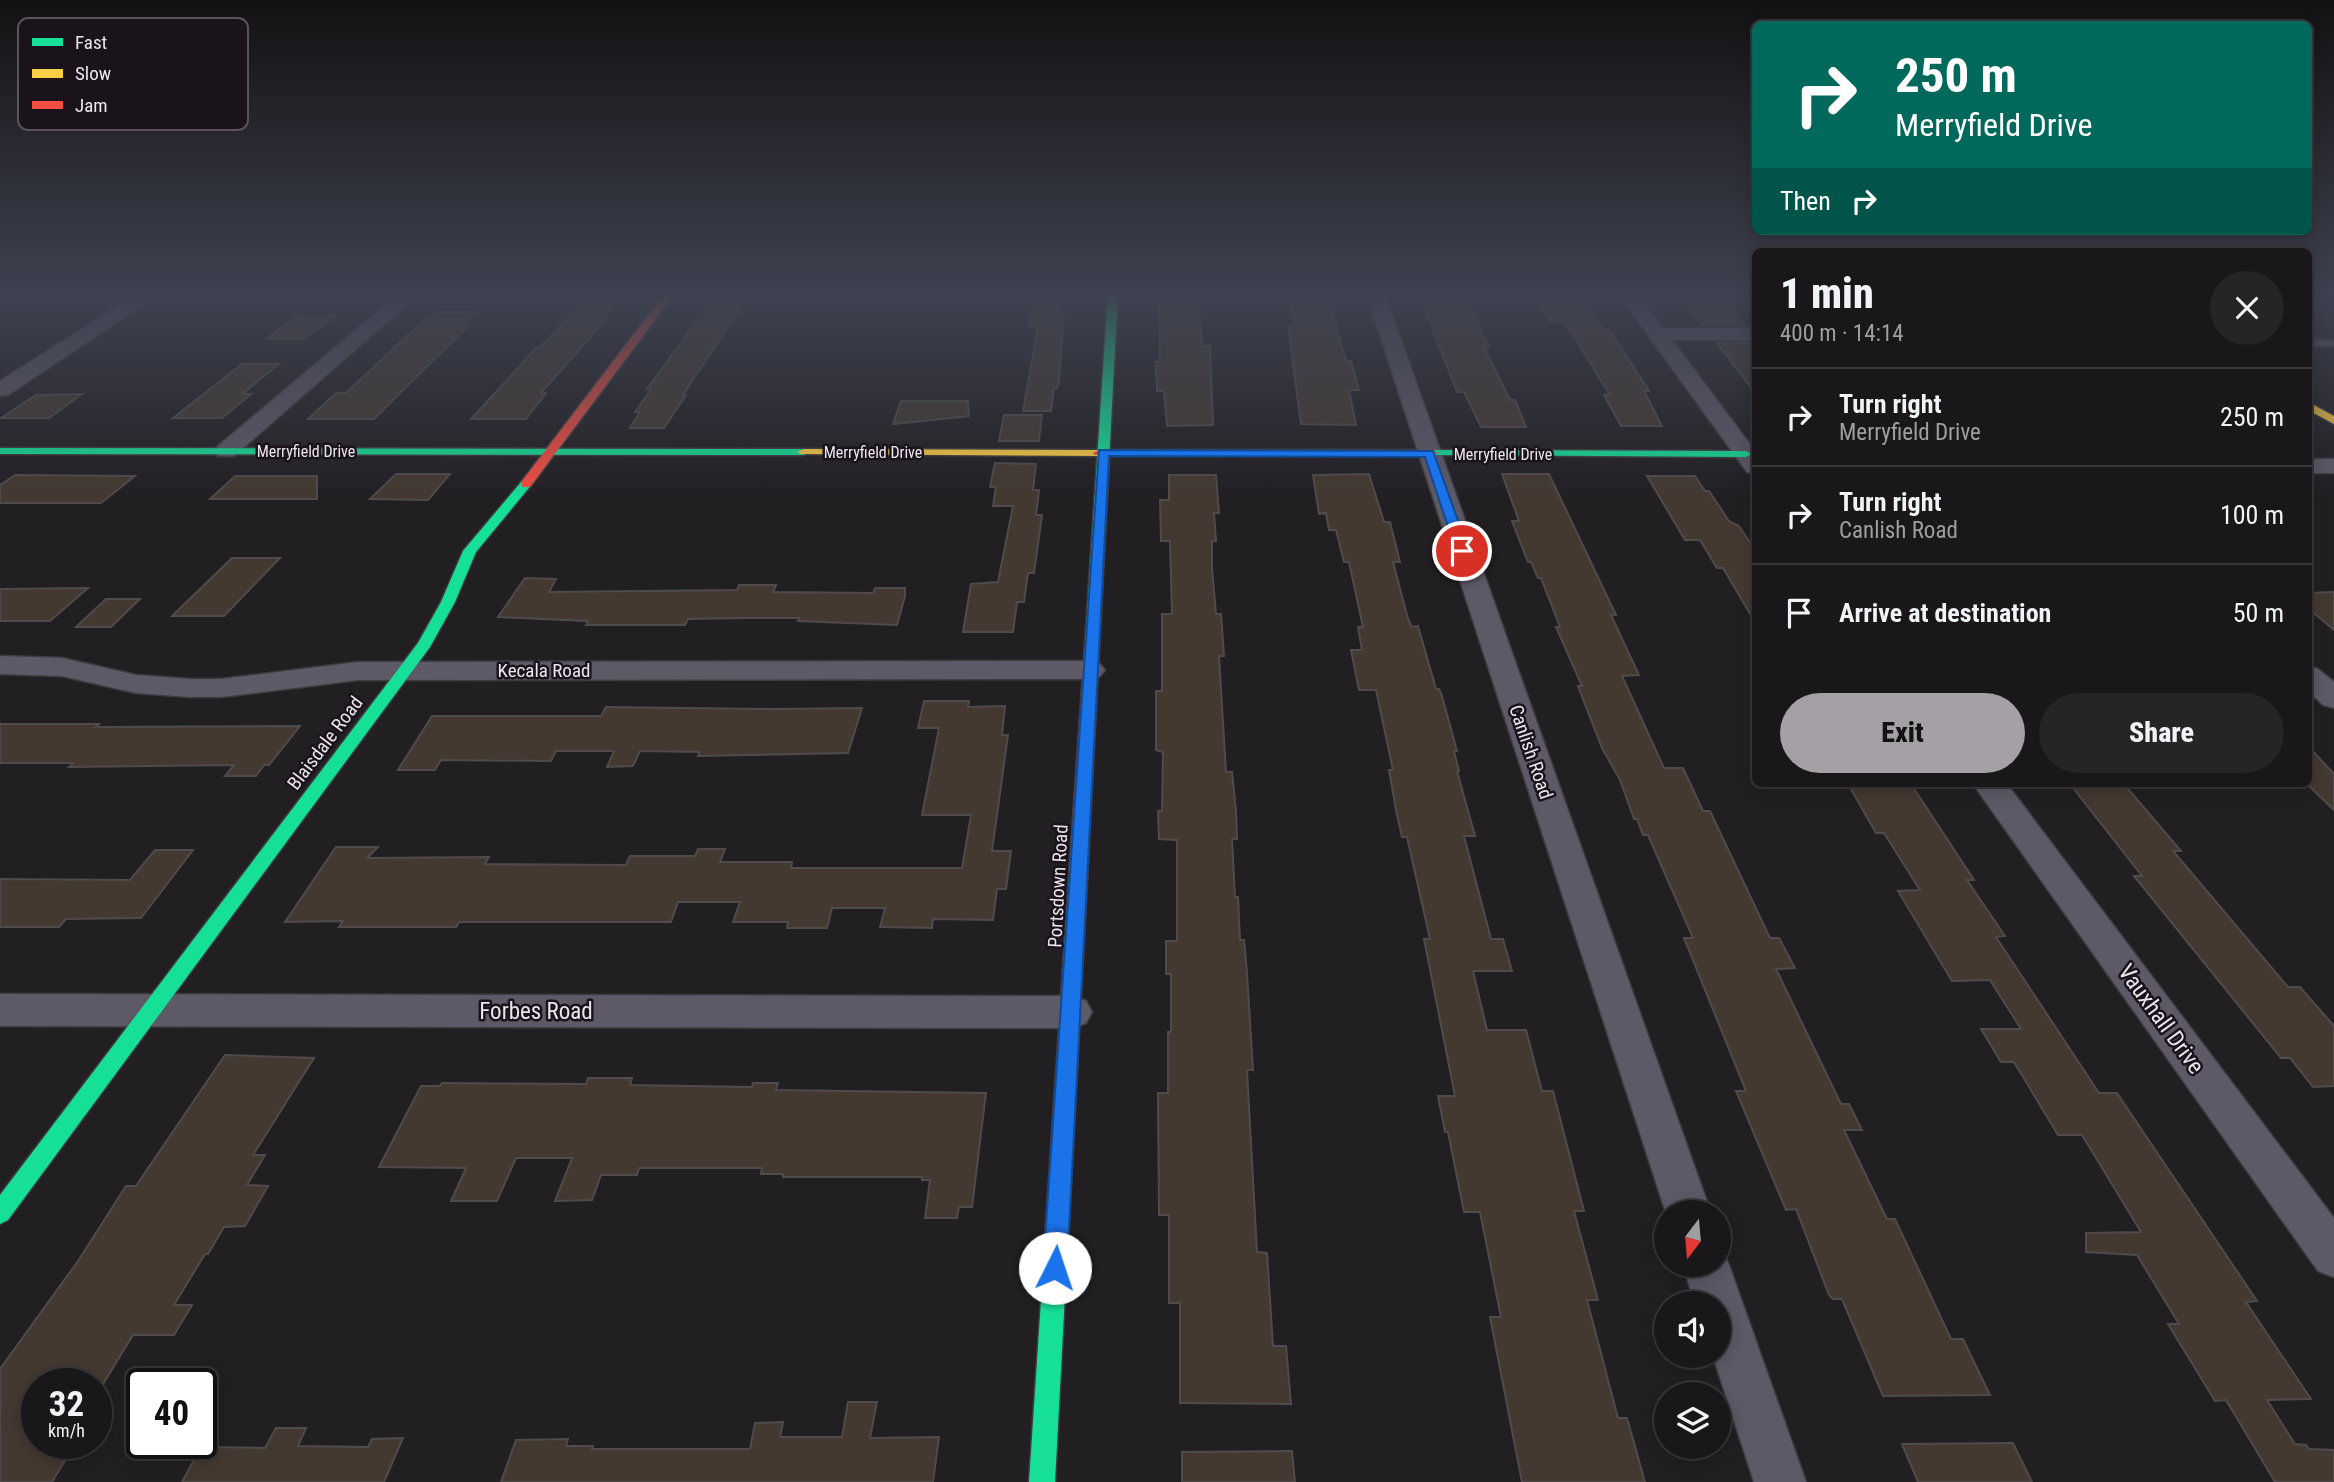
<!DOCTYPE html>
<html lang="en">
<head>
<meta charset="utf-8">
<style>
  body { margin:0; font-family:"Roboto Condensed",sans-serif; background:#272427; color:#f1f3f6; height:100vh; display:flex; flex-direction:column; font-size:26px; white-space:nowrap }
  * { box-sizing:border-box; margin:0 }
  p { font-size:23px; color:#9f9fa2 }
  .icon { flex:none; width:38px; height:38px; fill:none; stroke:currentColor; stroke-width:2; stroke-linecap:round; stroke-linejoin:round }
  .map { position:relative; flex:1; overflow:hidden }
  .panel { position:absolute; left:1752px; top:248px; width:560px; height:539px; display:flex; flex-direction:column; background:#1a171a; border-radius:10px; box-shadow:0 4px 18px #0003,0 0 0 2px #383639 }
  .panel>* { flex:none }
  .hud { position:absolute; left:1752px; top:21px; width:560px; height:214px; border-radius:10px; box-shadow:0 4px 18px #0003,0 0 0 2px #383639; background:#00695c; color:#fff; overflow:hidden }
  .needle { width:46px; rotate:196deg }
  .tools { position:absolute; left:1654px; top:1200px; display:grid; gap:14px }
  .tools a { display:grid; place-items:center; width:77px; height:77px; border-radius:50%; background:#1a171a; box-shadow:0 4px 18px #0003,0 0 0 2px #383639; font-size:35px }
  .speed { position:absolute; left:21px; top:1368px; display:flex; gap:14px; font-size:35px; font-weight:700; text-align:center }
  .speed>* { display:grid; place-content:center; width:91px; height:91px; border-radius:50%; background:#1a171a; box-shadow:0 4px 18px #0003,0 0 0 2px #383639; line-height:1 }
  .speed small { font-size:18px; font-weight:400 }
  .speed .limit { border:4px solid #111; border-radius:10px; background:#fff; color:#111 }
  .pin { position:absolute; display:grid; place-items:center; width:60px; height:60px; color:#fff; margin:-30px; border:4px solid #fff; border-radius:50%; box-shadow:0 2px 7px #0007 }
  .me { position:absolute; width:77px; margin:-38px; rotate:4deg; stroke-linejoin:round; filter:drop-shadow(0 0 5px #0008) }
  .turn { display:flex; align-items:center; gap:24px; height:147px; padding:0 28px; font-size:32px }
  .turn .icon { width:91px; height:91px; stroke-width:2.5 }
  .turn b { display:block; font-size:49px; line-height:60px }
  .then { display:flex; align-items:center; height:66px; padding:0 28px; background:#0003; gap:14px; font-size:26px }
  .round { display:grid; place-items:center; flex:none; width:74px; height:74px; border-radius:37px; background:#272427 }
  .head { display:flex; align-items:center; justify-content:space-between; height:119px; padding:0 28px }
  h1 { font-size:42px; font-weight:800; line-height:52px }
  .primary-button { display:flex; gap:14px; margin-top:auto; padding:14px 28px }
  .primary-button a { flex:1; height:80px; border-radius:42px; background:#a5a0a6; color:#111; font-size:28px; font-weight:800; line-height:80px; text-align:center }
  .primary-button a+a { background:#272427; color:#f1f3f6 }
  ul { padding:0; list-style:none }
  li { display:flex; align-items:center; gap:21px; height:98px; padding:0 28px; border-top:2px solid #383639 }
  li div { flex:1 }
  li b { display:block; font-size:26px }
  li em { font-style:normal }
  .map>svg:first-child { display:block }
  .building { fill:#443931; stroke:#4f4b4c; stroke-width:2 }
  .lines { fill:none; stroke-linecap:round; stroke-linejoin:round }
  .lane-casing { stroke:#3e3c3e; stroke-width:3 }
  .street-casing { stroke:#3e3c3e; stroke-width:3 }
  .fast-casing { stroke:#3e3c3e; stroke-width:3 }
  .slow-casing { stroke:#3e3c3e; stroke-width:3 }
  .jam-casing { stroke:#3e3c3e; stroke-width:3 }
  .lane { fill:#5e5967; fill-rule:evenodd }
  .street { fill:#5e5967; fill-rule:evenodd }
  .fast { fill:#16e098; fill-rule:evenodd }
  .slow { fill:#ffcf43; fill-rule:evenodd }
  .jam { fill:#f24e42; fill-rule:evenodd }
  .route { fill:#1a73e8; stroke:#114b97; stroke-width:2 }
  .labels { text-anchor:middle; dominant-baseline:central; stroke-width:5; stroke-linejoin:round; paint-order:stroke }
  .far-street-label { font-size:16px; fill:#ebe6ed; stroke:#1a131c }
  .street-label { font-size:19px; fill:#ebe6ed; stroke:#1a131c }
  .near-street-label { font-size:23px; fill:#ebe6ed; stroke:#1a131c }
  .key { fill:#1a131c; stroke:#59525b; stroke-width:2 }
  .key-label { font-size:19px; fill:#ebe6ed }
</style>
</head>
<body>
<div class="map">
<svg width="2334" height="1482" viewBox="0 0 2334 1482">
  <rect width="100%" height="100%" fill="#221f23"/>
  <!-- building -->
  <g class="building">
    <path d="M594 292H624L604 317H608L541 393H546L526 419H471L536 348H539Z"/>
    <path d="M1159 292H1198L1202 346H1210L1213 425 1167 426 1164 391H1157L1156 362H1160Z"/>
    <path d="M1288 292H1327L1342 348 1347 362 1351 361 1359 390H1349L1356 425 1301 424 1288 326H1295Z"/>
    <path d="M1418 292H1459L1464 303H1468L1489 347H1484L1510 400H1515L1526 427H1481L1464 392H1457Z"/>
    <path d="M1533 292H1574L1579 296 1604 329H1609L1649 391H1644L1662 426H1621L1604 395H1610L1576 340 1563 322H1551Z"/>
    <path d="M1680 295 1720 296 1745 325H1703Z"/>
    <path d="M717 301H745L683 395H686L664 428H630L640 412H635L651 389H647L701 315 708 314Z"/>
    <path d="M1033 302H1060L1058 313H1064L1059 380 1057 388H1054L1051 411H1023L1038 326H1029Z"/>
    <path d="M437 312H476L461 327H467L374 419H308L336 393H346L427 317Z"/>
    <path d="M298 315H336L304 339H266Z"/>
    <path d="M1717 343H1755V393Z"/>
    <path d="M242 364H279L242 394H251L222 418H173Z"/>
    <path d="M82 394 49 418H1L36 395Z"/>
    <path d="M901 401H968L969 416 893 424Z"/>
    <path d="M1004 415H1042L1039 441H999Z"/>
    <path d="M995 463 1036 464 1033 490H1039L1036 515H1042L1034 573H1028L1024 602H1017L1013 632H963L971 584 998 582 1013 506H993L996 487H990Z"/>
    <path d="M396 474H450L428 500 370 499Z"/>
    <path d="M1369 474 1384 522H1390L1400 562H1393L1408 619 1412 627 1418 626 1436 689H1439L1442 696 1457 751H1454L1459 771H1457L1475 836H1464L1491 939H1503L1512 971H1473L1487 1030H1526L1542 1091H1553L1584 1211H1574L1598 1300H1587L1618 1418H1627L1645 1482H1522L1490 1317H1501L1480 1212H1464L1448 1132H1445L1438 1096H1455L1424 939H1430L1407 837H1402L1396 810 1389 770H1393L1376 690H1359L1351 650H1362L1358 627H1363L1349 562H1344L1336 530H1329L1326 513 1319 514 1313 475Z"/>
    <path d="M1502 474H1549L1616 615H1611L1639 675 1622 676 1664 768H1683L1703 811H1710L1770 938H1779L1795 968 1776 969 1841 1104H1849L1862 1130H1844L1887 1219H1895L1951 1339H1963L1990 1395 1883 1396 1842 1299H1833L1829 1295 1796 1209 1786 1210 1736 1091H1746L1684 938H1693L1648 835H1643L1637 819H1634L1620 780 1602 748 1578 686H1582L1556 627H1560L1541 578H1538L1531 562H1528L1512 521H1519Z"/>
    <path d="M15 475 135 476 101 503H0V485Z"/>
    <path d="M1169 475H1216L1219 513H1214L1216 541H1212V568L1216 614H1221L1224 656H1219L1226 772H1232L1236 811 1237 839H1232L1235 897H1238L1240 940H1244L1247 973 1253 1070H1247L1257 1252 1267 1253 1273 1346H1286L1291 1404 1180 1403V1303H1169V1215H1159L1158 1093H1168V1032H1171V974H1166V941H1177V840L1159 839 1158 811H1162L1163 752 1156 750V691H1162V614H1172L1170 541H1161L1160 500H1169Z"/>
    <path d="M235 476H317V499H210Z"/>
    <path d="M1647 476H1695L1705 491H1709L1729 521 1739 526 1755 550V622L1723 568H1717L1700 540H1685Z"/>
    <path d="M232 558H280L224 616H172Z"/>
    <path d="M525 578 556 579 549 592 737 590 739 585H776L773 592 873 593 875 588H905V596L897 625 798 621 799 618H743L688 619 685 625H586L588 621 498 617Z"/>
    <path d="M88 588 50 621H0V589Z"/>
    <path d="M2334 592V630L2308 608V593Z"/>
    <path d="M106 599H140L111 627H76Z"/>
    <path d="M924 701H969L968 707 1005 706 1002 735H1008L992 851H1011L1006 889H997L993 920 933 919 932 928 880 927 885 908H832L827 928H787L788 922H733L740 902H678L671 922H459L456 927H339L343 921 285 922 336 847H378L367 858 489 857 485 864 626 865 630 856H695L698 849H725L720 862H792L791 868H962L971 815H922L939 728H918Z"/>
    <path d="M606 707 774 709 862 708 848 753 698 756 700 752 640 751 633 766 607 767 614 751H556L551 761 441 760 435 770H398L432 716H601Z"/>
    <path d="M0 724H99L96 727 300 726 269 765H264L256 776H225L234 765 69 767 73 763H0Z"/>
    <path d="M2308 746 2334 774V810L2308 785Z"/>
    <path d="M1848 784H1911L1974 880H1967L2005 936 1996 937 2099 1093H2117L2257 1301 2246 1302 2311 1399 2267 1400 2295 1444 2306 1445 2309 1449 2334 1450V1482H2275L2226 1400 2215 1401 2168 1324H2179L2137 1255 2086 1252V1233L2141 1232 2082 1135H2058L2014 1062H2001L1981 1029H2021L1990 980 1952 981 1898 891 1920 890 1884 833H1876Z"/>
    <path d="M2070 784H2124L2181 851H2173L2288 987H2300L2334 1026V1086L2313 1087 2290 1058H2281L2134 876H2142Z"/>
    <path d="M155 850H193L141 918 66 919 59 927H0V879L130 880Z"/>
    <path d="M225 1055 314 1058 253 1155H265L247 1185 268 1186 245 1226 224 1227 208 1254H205L174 1305H192L174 1335H133L103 1384H37V1444H75L52 1482H0V1369L78 1261 126 1186H136Z"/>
    <path d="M588 1078H632L630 1085 752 1087 753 1083H778L776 1090 986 1093 972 1207H959L957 1218H925L930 1180H922V1177H783V1174H761L762 1168H639L637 1175H601L592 1200 555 1201 572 1158H516L497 1201H451L466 1168 379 1167 421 1086H440L442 1083 586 1084Z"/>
    <path d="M848 1402H877L870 1438 939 1437 933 1482H501L516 1440 568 1439 566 1446H593L592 1449H750L755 1423 783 1422 780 1437H842Z"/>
    <path d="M276 1428H306L298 1446 368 1447 372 1439 403 1438 384 1482H182L201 1447 265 1448Z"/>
    <path d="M2013 1443 2032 1482H1918L1902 1444Z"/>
    <path d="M1292 1451 1295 1482H1182V1452Z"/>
  </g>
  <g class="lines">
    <!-- lane casing -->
    <g class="lane-casing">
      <rect id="lane" x="2308" y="340" width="26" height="6"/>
    </g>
    <!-- street casing -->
    <g class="street-casing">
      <g id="street">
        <path d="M140 292H162L8 395 0 396V381Z"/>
        <path d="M401 292H421L234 456H218L214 451 218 446Z"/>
        <path d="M1366 292H1384L1711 1213H1666Z"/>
        <path d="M1617 292H1636L1663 328H1755V340H1672L1755 451V474L1747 472Z"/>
        <rect x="2308" y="459" width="26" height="14"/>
        <path d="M0 656 62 658 136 675 190 679H221L358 662 1090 661 1100 664 1105 670 1100 676 1090 679 358 680 221 697H190L136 693 62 676 0 674Z"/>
        <path d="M2308 666 2318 669 2334 682V708L2323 705 2308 691Z"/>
        <path d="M1973 784H2007L2334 1218V1277L2318 1271Z"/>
        <path d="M0 994 1072 996 1086 1001 1092 1012 1086 1023 1072 1028 0 1026Z"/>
        <path d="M1718 1247 1722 1249 1729 1265 1806 1482H1754L1713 1356H1718V1304H1695L1683 1265H1718Z"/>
      </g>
    </g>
    <!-- fast casing -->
    <g class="fast-casing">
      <g id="fast">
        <path d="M1108 292H1118L1100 630 1093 634 1086 630Z"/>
        <path d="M0 448 804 449 810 452 804 455 0 454Z"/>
        <path d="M1432 450 1746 451 1752 454 1746 457 1428 455 1426 453Z"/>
        <path d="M526 480 532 484 476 552 455 602 430 647 8 1220 0 1224V1195L418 643 441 602 463 551 522 481Z"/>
        <path d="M1079 856 1085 857 1088 862 1055 1482H1029L1070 862 1073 857Z"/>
      </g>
    </g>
    <!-- slow casing -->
    <g class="slow-casing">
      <g id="slow">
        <path d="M2308 402 2334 416V424L2308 410Z"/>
        <path d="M804 449 1099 450 1105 453 1099 456 800 454 798 452Z"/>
      </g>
    </g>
    <!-- jam casing -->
    <g class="jam-casing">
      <g id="jam">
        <path d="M666 292H676L530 487H522V481Z"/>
        <path d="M1099 450H1432L1438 453 1432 456 1095 455 1093 453Z"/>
        <path d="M1093 626 1100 630 1088 862 1085 867H1073L1070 862 1086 630Z"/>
      </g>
    </g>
    <!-- lane -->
    <use href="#lane" class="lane"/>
    <!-- street -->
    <use href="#street" class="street"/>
    <!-- fast -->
    <use href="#fast" class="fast"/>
    <!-- slow -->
    <use href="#slow" class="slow"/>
    <!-- jam -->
    <use href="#jam" class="jam"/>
  </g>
  <!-- sky -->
  <linearGradient id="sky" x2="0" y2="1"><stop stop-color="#131113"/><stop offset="0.59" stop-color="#3e4250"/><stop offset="1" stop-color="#3e4250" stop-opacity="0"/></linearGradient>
  <rect width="2334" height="499" fill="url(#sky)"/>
  <!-- route -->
  <path class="route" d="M1099 450 1433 451 1469 551 1462 555 1456 551 1425 457 1109 456 1067 1268 1064 1276 1055 1280 1047 1276 1043 1268Z"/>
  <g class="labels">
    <!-- far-street labels -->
    <g class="far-street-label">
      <text x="306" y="451">Merryfield Drive</text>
      <text x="873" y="452">Merryfield Drive</text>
      <text x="1503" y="454">Merryfield Drive</text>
    </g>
    <!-- street labels -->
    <g class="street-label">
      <text x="544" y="670">Kecala Road</text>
      <text transform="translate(325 743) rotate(-53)">Blaisdale Road</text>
      <text transform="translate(1531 752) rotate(71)">Canlish Road</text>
      <text transform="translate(1058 886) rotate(-87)">Portsdown Road</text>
    </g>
    <!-- near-street labels -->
    <g class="near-street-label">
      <text x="536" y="1011">Forbes Road</text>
      <text transform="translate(2161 1019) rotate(54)">Vauxhall Drive</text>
    </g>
  </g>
  <!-- legend -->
  <rect x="18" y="18" width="230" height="112" rx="10" class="key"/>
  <rect x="32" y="38" width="31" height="8" fill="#16e098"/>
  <rect x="32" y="69" width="31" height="9" fill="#ffcf43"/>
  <rect x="32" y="101" width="31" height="8" fill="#f24e42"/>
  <g class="key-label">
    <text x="75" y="49">Fast</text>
    <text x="75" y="80">Slow</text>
    <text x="75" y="112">Jam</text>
  </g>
</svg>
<div class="tools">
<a><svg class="needle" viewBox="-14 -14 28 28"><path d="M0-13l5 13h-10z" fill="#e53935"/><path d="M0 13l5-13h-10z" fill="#9f9fa2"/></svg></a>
<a><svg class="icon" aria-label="sound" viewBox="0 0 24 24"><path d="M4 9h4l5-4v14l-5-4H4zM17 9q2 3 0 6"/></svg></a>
<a><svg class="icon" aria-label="layers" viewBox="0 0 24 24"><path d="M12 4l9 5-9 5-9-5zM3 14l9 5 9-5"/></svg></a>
</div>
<div class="speed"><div>32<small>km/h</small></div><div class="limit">40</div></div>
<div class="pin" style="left:1462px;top:551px;background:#d93025"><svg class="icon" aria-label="arrive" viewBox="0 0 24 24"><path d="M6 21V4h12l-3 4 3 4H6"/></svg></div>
<svg class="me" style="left:1055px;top:1268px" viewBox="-20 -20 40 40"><circle r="19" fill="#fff"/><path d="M0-13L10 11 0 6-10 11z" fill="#1a73e8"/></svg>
<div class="hud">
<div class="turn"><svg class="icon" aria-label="right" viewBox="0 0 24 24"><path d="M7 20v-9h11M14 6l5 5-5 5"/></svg><div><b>250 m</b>Merryfield Drive</div></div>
<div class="then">Then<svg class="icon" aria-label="right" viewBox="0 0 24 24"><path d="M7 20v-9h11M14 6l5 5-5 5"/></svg></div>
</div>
<section class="panel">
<div class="head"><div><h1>1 min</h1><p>400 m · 14:14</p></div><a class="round"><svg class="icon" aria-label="close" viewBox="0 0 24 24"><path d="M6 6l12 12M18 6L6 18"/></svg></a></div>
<ul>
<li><svg class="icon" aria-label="right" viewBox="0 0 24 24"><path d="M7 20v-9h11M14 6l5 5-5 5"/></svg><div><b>Turn right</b><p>Merryfield Drive</p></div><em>250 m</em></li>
<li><svg class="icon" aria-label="right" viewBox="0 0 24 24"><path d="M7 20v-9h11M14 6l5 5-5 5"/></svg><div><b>Turn right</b><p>Canlish Road</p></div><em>100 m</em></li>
<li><svg class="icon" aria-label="arrive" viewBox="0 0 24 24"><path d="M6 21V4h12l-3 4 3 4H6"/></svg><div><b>Arrive at destination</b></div><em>50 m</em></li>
</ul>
<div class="primary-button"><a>Exit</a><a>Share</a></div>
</section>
</div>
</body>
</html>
